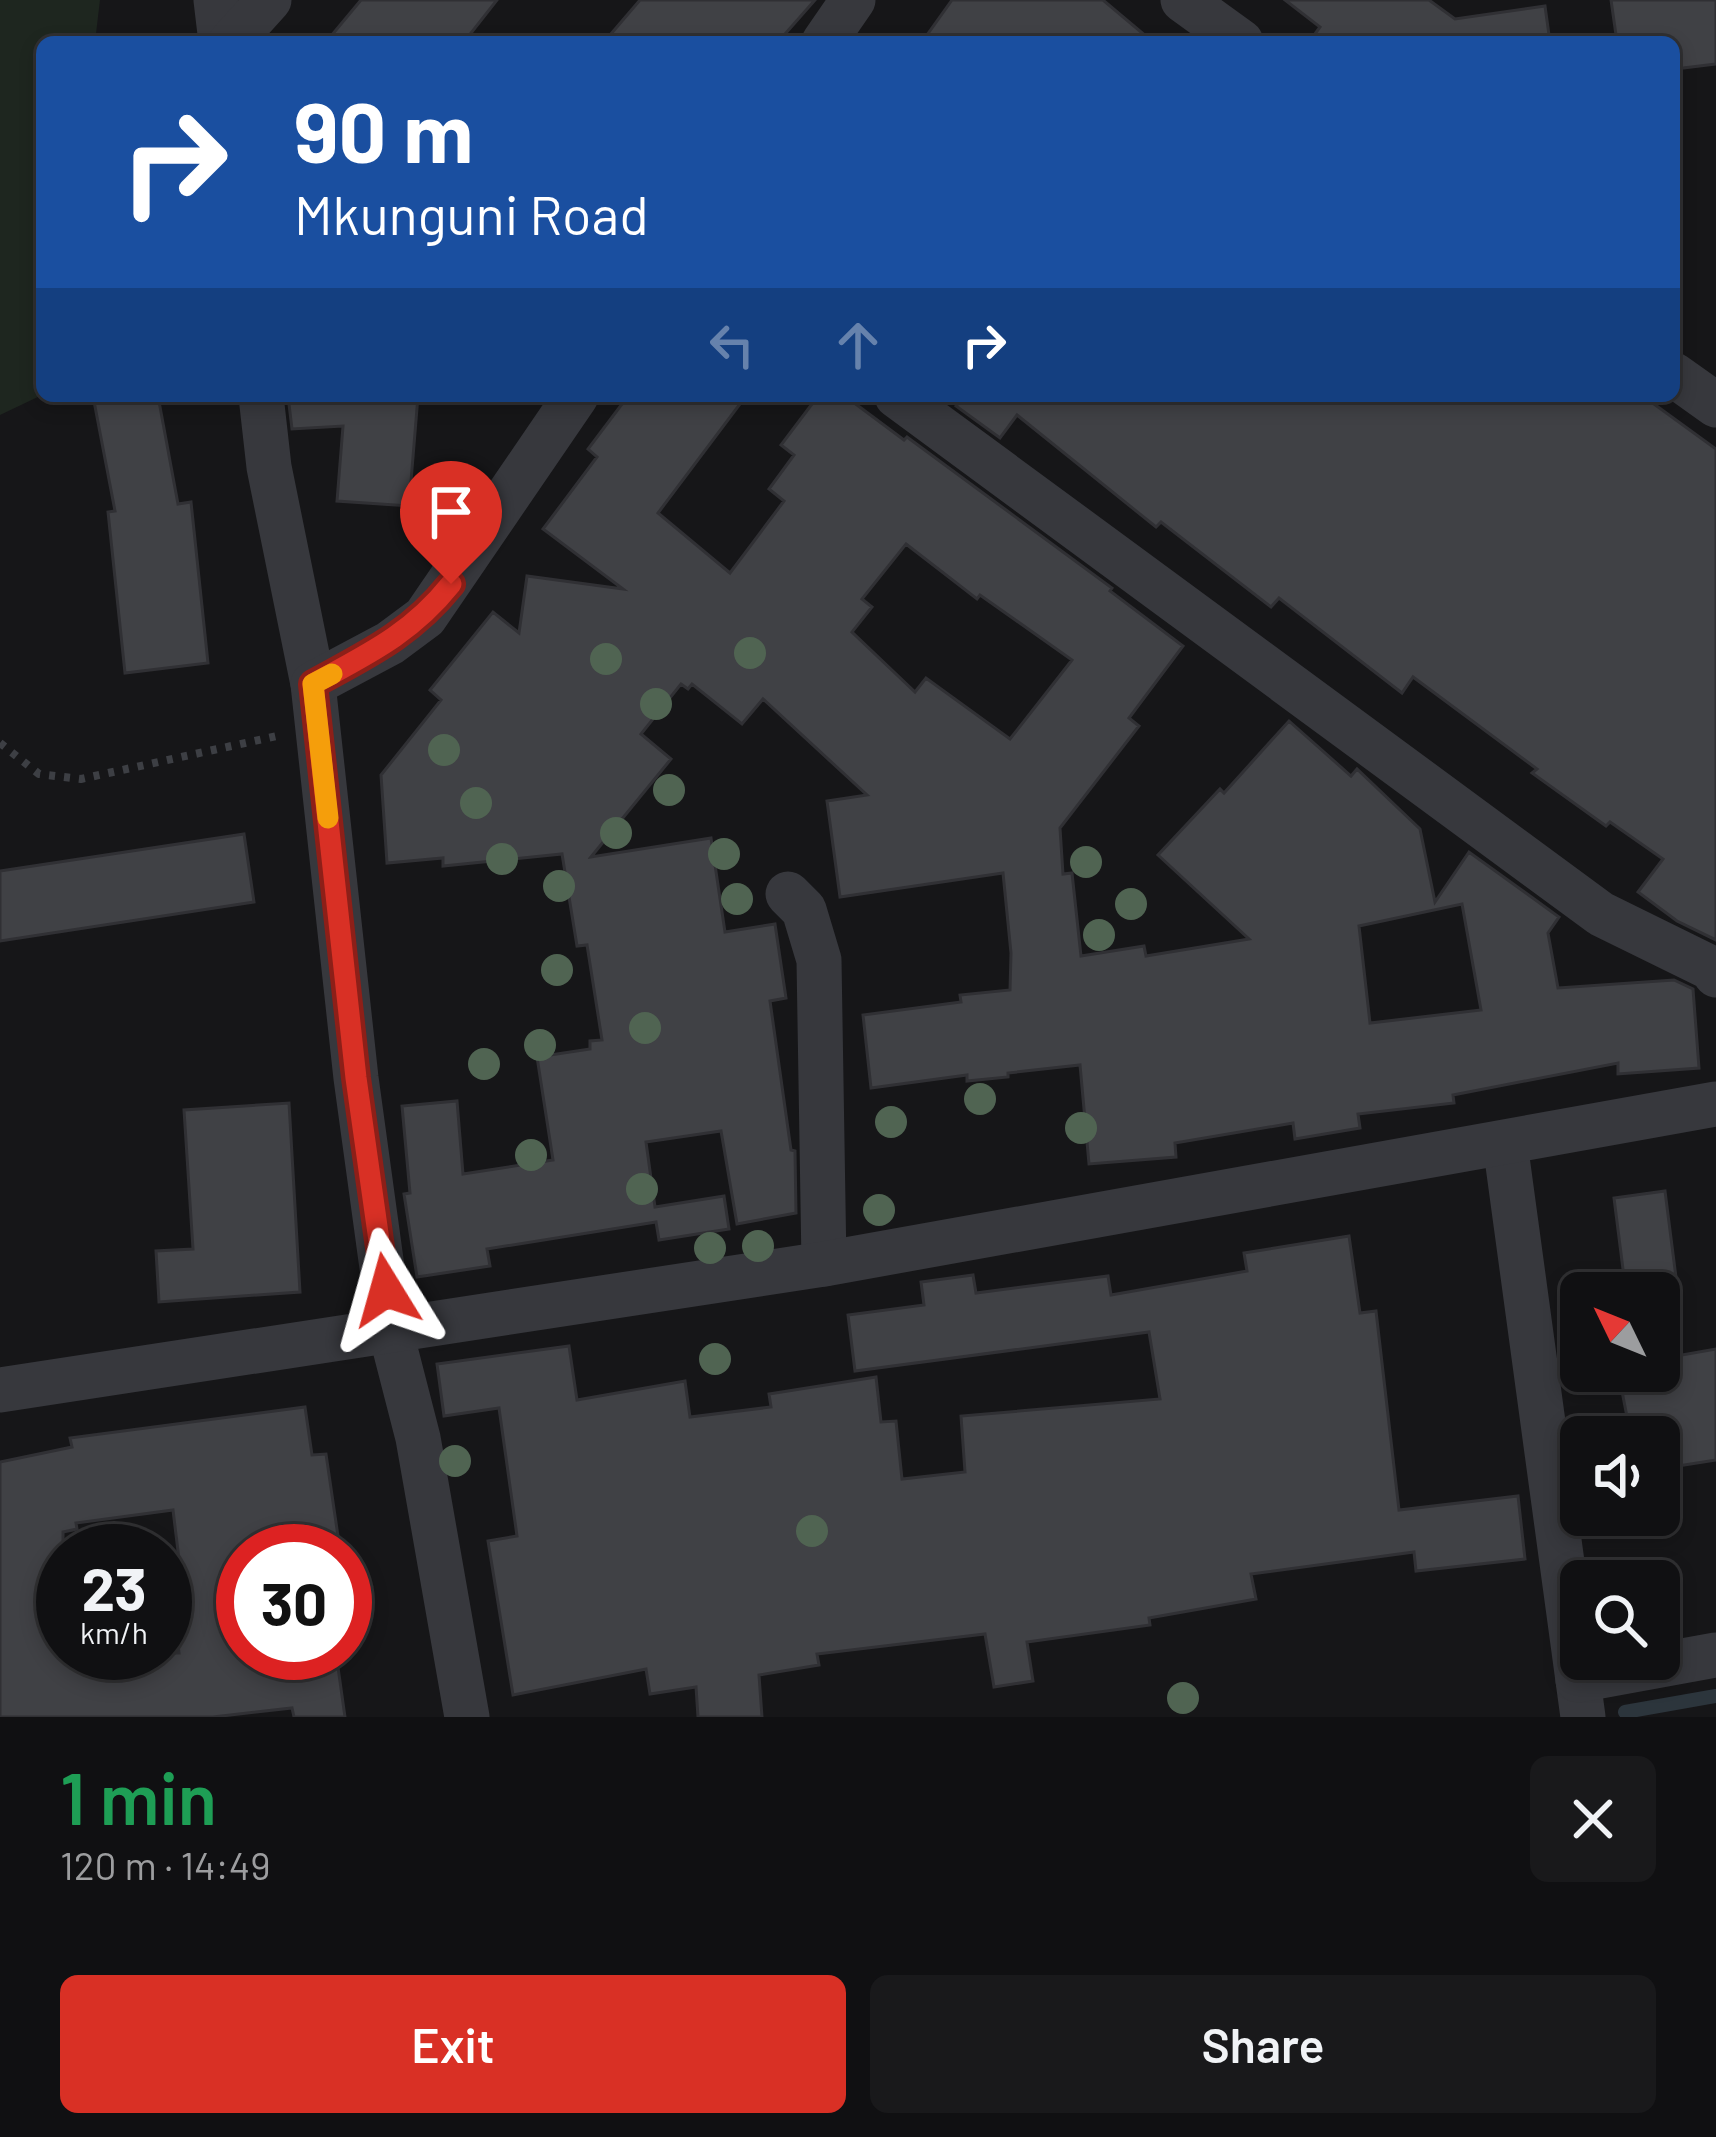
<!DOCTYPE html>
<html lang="en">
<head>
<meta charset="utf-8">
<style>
  body { margin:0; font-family:Barlow,sans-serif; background:#19191b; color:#f1f3f6; height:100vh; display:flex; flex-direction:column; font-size:45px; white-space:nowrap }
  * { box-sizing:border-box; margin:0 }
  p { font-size:39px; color:#9c9d9f }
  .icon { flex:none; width:66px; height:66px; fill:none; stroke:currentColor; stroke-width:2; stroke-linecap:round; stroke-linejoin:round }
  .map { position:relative; height:1717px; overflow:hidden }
  .details { display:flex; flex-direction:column; background:#101012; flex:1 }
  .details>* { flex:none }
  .guide { position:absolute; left:36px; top:36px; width:1644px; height:366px; border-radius:18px; box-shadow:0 6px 18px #0003,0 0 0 3px #303032; background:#1a4fa0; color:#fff; overflow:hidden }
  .needle { width:78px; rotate:313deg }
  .controls { position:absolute; left:1560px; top:1272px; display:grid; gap:24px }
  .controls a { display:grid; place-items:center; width:120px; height:120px; border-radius:18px; background:#101012; box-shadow:0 6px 18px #0003,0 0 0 3px #303032; font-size:60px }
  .speed { position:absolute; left:36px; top:1524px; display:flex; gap:24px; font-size:60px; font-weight:700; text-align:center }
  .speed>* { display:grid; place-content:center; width:156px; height:156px; border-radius:50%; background:#101012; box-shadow:0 6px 18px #0003,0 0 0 3px #303032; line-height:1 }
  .speed small { font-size:30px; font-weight:400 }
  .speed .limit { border:18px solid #d22; background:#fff; color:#111 }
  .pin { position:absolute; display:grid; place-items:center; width:102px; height:102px; color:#fff; margin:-123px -51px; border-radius:50% 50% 50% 0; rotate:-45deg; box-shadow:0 0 12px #0007 }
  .pin .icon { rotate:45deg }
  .me { position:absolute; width:132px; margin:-66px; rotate:352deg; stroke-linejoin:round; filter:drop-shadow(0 0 9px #0008) }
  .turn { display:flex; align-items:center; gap:42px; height:252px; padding:0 60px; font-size:54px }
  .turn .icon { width:156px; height:156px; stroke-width:2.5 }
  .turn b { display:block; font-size:84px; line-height:102px }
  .lanes { display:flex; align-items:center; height:114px; padding:0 60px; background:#0003; justify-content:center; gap:60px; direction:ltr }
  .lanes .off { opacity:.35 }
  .round { display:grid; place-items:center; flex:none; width:126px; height:126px; border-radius:18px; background:#19191b }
  .headline { display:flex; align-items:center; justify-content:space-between; height:204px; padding:0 60px }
  h1 { font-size:72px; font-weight:600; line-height:90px; color:#1e9e55 }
  .button { display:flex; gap:24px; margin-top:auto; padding:24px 60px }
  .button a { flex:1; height:138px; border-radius:18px; background:#d93025; color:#fff; font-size:48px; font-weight:600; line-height:138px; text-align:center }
  .button a+a { background:#19191b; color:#f1f3f6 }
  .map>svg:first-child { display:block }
  .green { fill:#1e261f }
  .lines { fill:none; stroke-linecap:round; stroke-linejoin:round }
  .stream { stroke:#2c353c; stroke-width:14 }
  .building { fill:#404145; stroke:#303034; stroke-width:3; fill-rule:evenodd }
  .path { stroke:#3d3f44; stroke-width:8; stroke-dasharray:6 9; stroke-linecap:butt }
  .minor { stroke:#37383d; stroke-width:45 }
  .tree { fill:#506452 }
  .route-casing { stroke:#8d1f18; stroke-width:30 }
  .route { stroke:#d93025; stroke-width:21 }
  .slow { stroke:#f59e0b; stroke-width:21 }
</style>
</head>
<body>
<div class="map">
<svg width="1716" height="1717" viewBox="0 0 1716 1717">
  <rect width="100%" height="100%" fill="#161618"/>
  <!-- green -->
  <path class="green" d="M0 0H100L95 42H42V395L0 415Z"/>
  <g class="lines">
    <!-- stream -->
    <path class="stream" d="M1625 1712 1716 1696"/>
  </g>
  <!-- building -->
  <g class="building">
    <path d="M361 0H497L464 42H326Z"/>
    <path d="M640 0H815L778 42H604Z"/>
    <path d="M952 0H1103L1153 42H922Z"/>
    <path d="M1285 0H1429L1455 19 1545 6 1550 42H1309L1320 27Z"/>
    <path d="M1611 0H1716V64L1675 69 1674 42H1617Z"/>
    <path d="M93 396H158L178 504 191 502 208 663 125 673 108 512 115 511Z"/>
    <path d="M288 396H418L409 506 337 501 343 426 292 429Z"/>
    <path d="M628 396H746L658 513 730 573 784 501 769 489 794 455 781 445 818 396H845L904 440 907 437 1112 588 1110 591 1183 646 1129 718 1139 726 1060 828 1063 874 1072 873 1081 956 1144 946 1146 956 1249 939 1158 855 1220 789 1224 793 1289 721 1351 776 1357 769 1420 829 1435 902 1469 852 1559 917 1548 933 1558 988 1674 980 1693 989 1699 1068 1618 1074V1063L1453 1095 1454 1103 1358 1114 1360 1128 1295 1139 1293 1123 1175 1143 1176 1157 1089 1164 1080 1065 1008 1073V1077L967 1081V1075L871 1088 863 1015 961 1002 960 995 1010 990 1011 953 1003 873 840 897 827 801 867 795 763 699 742 724 692 684 688 689 681 684 641 734 671 759 591 857 711 838 725 932 775 924 786 998 770 1001 791 1150 795 1151 796 1213 737 1224 721 1131 646 1142 655 1207 724 1196 729 1229 659 1240 656 1222 487 1249 490 1266 417 1277 404 1194 410 1193 402 1106 457 1101 463 1174 553 1160 537 1057 590 1049V1041L602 1040 587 945 577 946 562 854 443 866V858L387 863 381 775 441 700 430 690 493 612 519 633 527 576 623 589 543 529 597 457 588 449ZM906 544 977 599 980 595 1072 660 1010 739 926 678 915 692 852 632 872 607 862 599ZM1462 904 1481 1010 1370 1023 1359 926Z"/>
    <path d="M964 396H1643L1716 449V940L1677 921 1638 892 1663 859 1610 822 1606 826 1532 773 1537 769 1413 677 1402 693 1279 598 1271 607 1161 522 1156 527 1017 415 1000 438 956 406Z"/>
    <path d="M244 834 254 902 0 941V871Z"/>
    <path d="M289 1103 300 1292 159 1302 156 1251 193 1249 184 1110Z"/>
    <path d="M1665 1191 1678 1293H1626L1614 1198Z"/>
    <path d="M1349 1236 1360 1313 1376 1311 1399 1510 1518 1496 1525 1559 1416 1571 1414 1552 1251 1574 1256 1599 1149 1618 1150 1625 1027 1642 1033 1681 994 1687 985 1634 817 1654 819 1665 759 1675 762 1717H698L696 1687 650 1694 646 1669 513 1695 488 1541 517 1536 499 1408 444 1416 437 1364 569 1346 577 1400 685 1381 690 1417 771 1407 769 1394 876 1377 881 1422 896 1421 902 1479 965 1472 961 1416 1160 1399 1149 1332 855 1371 848 1315 924 1305 921 1282 973 1275 976 1293 1108 1276 1111 1295 1247 1271 1244 1253Z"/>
    <path d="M1716 1349V1460L1659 1469V1437H1631L1618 1371H1659V1359Z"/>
    <path d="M305 1407 312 1455 326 1454 339 1543 290 1551H243V1558L238 1559 243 1653H336L345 1717H294L292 1708 213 1717H0V1462L72 1447 70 1438ZM173 1510 186 1617 175 1618 179 1653H63V1532L77 1529 76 1523Z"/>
  </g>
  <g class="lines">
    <!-- path -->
    <path class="path" d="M0 743 39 774 81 779 277 736"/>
    <!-- minor -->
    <g class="minor">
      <path d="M216 0 221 42"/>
      <path d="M1183 0 1241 42"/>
      <path d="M231 42 269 0"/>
      <path d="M824 42 853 0"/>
      <path d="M1674 375 1716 405"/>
      <path d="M261 396 269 467 313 684 356 1078 391 1333 418 1438 467 1717"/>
      <path d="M897 396 1601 914 1711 968 1716 975"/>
      <path d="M313 684 390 643 425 617 576 396"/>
      <path d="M788 894 804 910 819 960 824 1264"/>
      <path d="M1505 1143 1583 1717"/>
      <path d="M0 1390 824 1264 1716 1104"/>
      <path d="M1578 1680 1716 1655"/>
    </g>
  </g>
  <!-- trees -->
  <g class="tree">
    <circle cx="750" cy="653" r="16"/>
    <circle cx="606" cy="659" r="16"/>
    <circle cx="656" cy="704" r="16"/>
    <circle cx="444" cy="750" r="16"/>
    <circle cx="669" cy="790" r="16"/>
    <circle cx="476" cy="803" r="16"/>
    <circle cx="616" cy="833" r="16"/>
    <circle cx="724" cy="854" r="16"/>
    <circle cx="502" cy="859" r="16"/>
    <circle cx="1086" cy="862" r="16"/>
    <circle cx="559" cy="886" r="16"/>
    <circle cx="737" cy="899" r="16"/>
    <circle cx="1131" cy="904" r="16"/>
    <circle cx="1099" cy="935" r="16"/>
    <circle cx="557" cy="970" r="16"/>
    <circle cx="645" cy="1028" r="16"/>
    <circle cx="540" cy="1045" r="16"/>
    <circle cx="484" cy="1064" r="16"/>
    <circle cx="980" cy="1099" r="16"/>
    <circle cx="891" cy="1122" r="16"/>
    <circle cx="1081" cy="1128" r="16"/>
    <circle cx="531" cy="1155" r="16"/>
    <circle cx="642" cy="1189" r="16"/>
    <circle cx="879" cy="1210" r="16"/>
    <circle cx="758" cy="1246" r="16"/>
    <circle cx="710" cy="1248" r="16"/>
    <circle cx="715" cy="1359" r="16"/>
    <circle cx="455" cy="1461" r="16"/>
    <circle cx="812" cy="1531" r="16"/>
    <circle cx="1183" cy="1698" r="16"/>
  </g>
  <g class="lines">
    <!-- route casing -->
    <g class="route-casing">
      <path id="route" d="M386 1290 356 1078 313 684C368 654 411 634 451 584"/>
    </g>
    <!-- route -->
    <use href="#route" class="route"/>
    <!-- slow -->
    <path class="slow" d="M328 818 313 684 332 674"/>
  </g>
</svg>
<div class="controls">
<a><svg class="needle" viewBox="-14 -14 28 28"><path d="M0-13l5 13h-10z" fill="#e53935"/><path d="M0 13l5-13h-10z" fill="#9c9d9f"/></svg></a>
<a><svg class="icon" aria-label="sound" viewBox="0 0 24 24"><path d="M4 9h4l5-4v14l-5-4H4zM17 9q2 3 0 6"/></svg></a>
<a><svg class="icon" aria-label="search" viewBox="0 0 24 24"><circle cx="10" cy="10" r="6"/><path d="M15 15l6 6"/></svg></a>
</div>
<div class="speed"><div>23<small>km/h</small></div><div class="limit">30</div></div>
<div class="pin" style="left:451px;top:584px;background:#d93025"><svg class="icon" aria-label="arrive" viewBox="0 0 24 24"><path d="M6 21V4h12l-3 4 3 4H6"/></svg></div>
<svg class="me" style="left:386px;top:1290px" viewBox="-20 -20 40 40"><path d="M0-17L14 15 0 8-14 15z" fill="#d93025" stroke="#fff" stroke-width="4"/></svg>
<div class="guide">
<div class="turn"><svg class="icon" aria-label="right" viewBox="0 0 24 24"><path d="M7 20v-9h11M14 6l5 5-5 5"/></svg><div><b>90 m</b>Mkunguni Road</div></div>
<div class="lanes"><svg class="icon off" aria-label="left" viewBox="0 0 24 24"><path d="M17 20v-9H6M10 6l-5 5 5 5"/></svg><svg class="icon off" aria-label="ahead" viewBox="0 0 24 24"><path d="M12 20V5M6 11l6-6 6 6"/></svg><svg class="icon" aria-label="right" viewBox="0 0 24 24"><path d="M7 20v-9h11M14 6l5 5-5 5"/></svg></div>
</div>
</div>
<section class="details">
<div class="headline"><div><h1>1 min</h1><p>120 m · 14:49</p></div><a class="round"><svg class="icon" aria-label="close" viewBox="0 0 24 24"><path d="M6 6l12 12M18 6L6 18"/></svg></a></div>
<div class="button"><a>Exit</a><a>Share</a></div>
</section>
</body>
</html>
